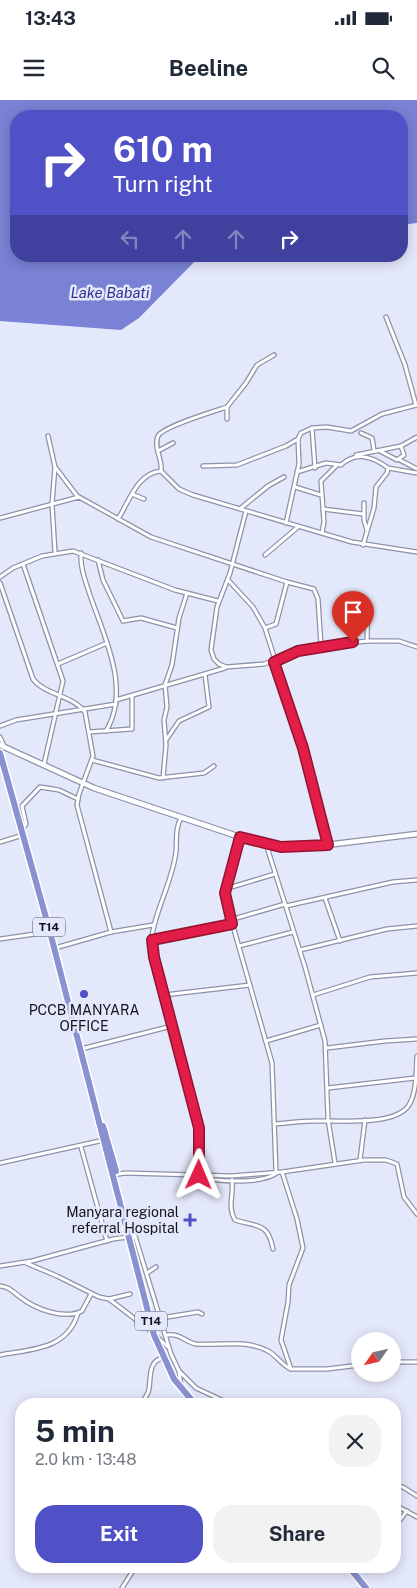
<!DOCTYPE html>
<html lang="en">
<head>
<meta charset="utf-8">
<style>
  body { margin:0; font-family:"Public Sans",sans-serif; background:#f2f2f3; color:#1f2937; height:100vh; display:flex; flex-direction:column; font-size:19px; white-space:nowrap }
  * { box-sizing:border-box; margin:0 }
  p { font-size:16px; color:#747a83 }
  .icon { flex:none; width:28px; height:28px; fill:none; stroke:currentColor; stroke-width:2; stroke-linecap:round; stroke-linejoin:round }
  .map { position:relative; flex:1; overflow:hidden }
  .side { position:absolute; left:15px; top:1298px; width:386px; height:175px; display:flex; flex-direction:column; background:#fff; border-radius:20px; box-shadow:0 2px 12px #0003 }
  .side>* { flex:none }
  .guide { position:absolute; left:10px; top:10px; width:398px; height:152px; border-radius:20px; box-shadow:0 2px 12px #0003; background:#5051c7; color:#fff; overflow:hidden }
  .needle { width:32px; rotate:236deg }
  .tools { position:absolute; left:351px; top:1232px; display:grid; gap:10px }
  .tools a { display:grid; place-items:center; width:50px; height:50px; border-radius:50%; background:#fff; box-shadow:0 2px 12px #0003; font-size:25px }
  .pin { position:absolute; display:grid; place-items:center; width:42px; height:42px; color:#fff; margin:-51px -21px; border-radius:50% 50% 50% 0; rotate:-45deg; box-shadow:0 0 5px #0007 }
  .pin .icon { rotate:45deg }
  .me { position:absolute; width:55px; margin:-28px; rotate:1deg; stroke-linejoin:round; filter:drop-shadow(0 0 4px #0008) }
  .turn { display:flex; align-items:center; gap:18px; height:105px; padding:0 20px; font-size:22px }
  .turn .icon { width:65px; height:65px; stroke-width:2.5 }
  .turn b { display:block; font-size:35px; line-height:42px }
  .lanes { display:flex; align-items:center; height:48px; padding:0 20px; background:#0003; justify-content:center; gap:25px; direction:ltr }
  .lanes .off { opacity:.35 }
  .round { display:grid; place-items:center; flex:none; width:52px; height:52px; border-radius:20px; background:#f2f2f3 }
  .head { display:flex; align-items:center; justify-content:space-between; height:85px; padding:0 20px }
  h1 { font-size:30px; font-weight:700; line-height:38px }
  .action { display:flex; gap:10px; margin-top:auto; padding:10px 20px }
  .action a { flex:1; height:58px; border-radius:20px; background:#5051c7; color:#fff; font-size:20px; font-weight:700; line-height:58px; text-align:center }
  .action a+a { background:#f2f2f3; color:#1f2937 }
  .status { display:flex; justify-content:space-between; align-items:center; height:35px; padding:0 25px; background:#fff; direction:ltr }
  .status svg { height:14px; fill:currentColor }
  header { display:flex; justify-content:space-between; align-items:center; height:65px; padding:0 20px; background:#fff; font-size:22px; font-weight:700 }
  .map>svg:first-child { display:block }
  .water { fill:#7982d5 }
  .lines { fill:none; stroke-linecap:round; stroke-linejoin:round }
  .street-casing { stroke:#8e92a9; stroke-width:5.5 }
  .secondary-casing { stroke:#8e92a9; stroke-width:7 }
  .highway-casing { stroke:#fff; stroke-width:9 }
  .street { stroke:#fff; stroke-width:3 }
  .secondary { stroke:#fff; stroke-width:4.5 }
  .highway { stroke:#8991d0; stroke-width:6 }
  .route-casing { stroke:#92132f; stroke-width:12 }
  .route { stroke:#e11d48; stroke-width:9 }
  .poi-dot { fill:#5051c7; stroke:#e4e8fb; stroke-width:2 }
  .labels { text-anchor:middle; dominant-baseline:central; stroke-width:5; stroke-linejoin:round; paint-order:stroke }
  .shield { fill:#e4e8fb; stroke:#51545f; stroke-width:1 }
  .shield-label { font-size:12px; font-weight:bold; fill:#12141c }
  .poi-label { font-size:14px; fill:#12141c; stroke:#e4e8fb }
  .water-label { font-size:15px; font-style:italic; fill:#322f90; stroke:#e4e8fb }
</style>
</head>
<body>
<div class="status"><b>13:43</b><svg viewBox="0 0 49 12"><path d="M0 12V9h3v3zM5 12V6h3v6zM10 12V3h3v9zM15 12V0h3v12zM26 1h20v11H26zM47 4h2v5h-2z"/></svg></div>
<header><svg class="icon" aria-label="menu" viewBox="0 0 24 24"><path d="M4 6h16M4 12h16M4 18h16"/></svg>Beeline<svg class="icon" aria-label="search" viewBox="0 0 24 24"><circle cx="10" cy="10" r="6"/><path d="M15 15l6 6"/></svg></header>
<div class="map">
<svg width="417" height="1488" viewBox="0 0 417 1488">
  <rect width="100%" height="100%" fill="#e4e8fb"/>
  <!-- water -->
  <path class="water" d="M0 0H417V123L401 125V16H16V156H200L139 218 121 230 0 221Z"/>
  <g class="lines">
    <!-- street casing -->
    <g class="street-casing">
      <g id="street">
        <path d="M386 217 405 265 416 305"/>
        <path d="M227 319V307L246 283 257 265 274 255"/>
        <path d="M312 328 315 368"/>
        <path d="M361 333 372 338 374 350"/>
        <path d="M48 336 55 367 78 397"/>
        <path d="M158 351 173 343"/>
        <path d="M380 351 397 360 404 355 401 346"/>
        <path d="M356 355 401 346 417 337"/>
        <path d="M398 359 417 369"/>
        <path d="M203 366 237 365 286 346 298 339"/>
        <path d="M55 367 52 404 55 452"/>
        <path d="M388 368 417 373"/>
        <path d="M161 371C163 360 153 347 158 336 162 327 215 311 227 307"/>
        <path d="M297 372 326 363 341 365C356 351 372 356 388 368L387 373 376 387 374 408 363 445"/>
        <path d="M295 387 321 395"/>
        <path d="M132 394 144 399"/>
        <path d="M364 403V420L367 430"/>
        <path d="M241 408 268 386 284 377"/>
        <path d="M323 409 363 414"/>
        <path d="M246 411 230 473 217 507 211 550 214 559 219 564 226 567 264 564 309 548 367 541H399L417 547"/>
        <path d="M0 418 79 397 151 437 287 482 314 489 318 499 321 546"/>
        <path d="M118 419C129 402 137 373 161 371L179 389 193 395 352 442 417 452"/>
        <path d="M286 423 299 364 298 339 301 333 312 328 327 327 351 331 382 314 417 305"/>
        <path d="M322 433 324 422 321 381 336 366"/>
        <path d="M81 453C80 468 86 483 91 498 105 538 131 590 106 631"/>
        <path d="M265 455 298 427"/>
        <path d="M98 460 103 480 123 521 141 518 177 528"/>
        <path d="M23 464 63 581 44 664"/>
        <path d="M0 477 13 468 42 456 73 451 175 490 218 501"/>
        <path d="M228 480 253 507 265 528 303 648 328 745"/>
        <path d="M0 483 33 579C45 595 72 595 85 612L93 656 79 694 77 705 111 832"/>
        <path d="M265 528 276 524 287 482"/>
        <path d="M367 541 368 505"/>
        <path d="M58 564 107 543"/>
        <path d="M116 600 225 568"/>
        <path d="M0 626 16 620 116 604"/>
        <path d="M89 632 132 629V596"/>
        <path d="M0 637 4 646"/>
        <path d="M166 640 179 621 209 607 205 575"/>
        <path d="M92 660 159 678 204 673 214 666"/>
        <path d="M163 678 166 645 164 620 167 607 165 585 172 565 179 518 187 493"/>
        <path d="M181 718C175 728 177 740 176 752 172 784 153 813 151 845L199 1028V1075C215 1083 265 1084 278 1072"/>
        <path d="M22 729 26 724 22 706 40 687 59 690 78 699"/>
        <path d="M240 737 227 778 225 798 272 963 276 1072"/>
        <path d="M0 742 23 735"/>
        <path d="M266 744 305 867 325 941 328 1019 335 1063"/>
        <path d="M225 789 275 774"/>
        <path d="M325 798 340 841"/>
        <path d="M286 806 393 782 417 780"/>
        <path d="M230 820 285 804"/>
        <path d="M0 839 49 832"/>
        <path d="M152 840 232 824"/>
        <path d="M239 846 293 832"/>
        <path d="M55 848 111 832 153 825"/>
        <path d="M300 850 387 829 417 826"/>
        <path d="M164 895 250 885"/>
        <path d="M313 895 370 877 417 873"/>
        <path d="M266 941 321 925"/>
        <path d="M327 948 385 941 417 939"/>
        <path d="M81 949 172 926"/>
        <path d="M328 988 415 978"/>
        <path d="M275 1024C288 1023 300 1021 313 1021 336 1020 395 1027 409 1005 417 992 416 971 417 956"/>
        <path d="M81 1047 107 1141"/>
        <path d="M360 1060 365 1020"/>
        <path d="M0 1063 104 1040"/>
        <path d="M282 1072 297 1119 303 1148 289 1185 288 1202 281 1240 291 1269"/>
        <path d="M113 1075 125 1073 232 1076 282 1072 364 1060H386L397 1064 404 1097 417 1114"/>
        <path d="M232 1080C234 1094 227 1107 235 1120 257 1127 268 1122 273 1149"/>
        <path d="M26 1163 57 1176 99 1197 109 1199 130 1194"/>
        <path d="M0 1166 32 1161 113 1139 135 1136 171 1254 179 1271 181 1286"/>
        <path d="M147 1173 156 1167"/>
        <path d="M0 1186C10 1187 13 1192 20 1197 35 1209 64 1220 82 1211L91 1194"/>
        <path d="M109 1199 152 1232"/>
        <path d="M161 1218 198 1212 202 1214"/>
        <path d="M167 1235C180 1233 185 1242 196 1244 220 1246 243 1239 266 1250 276 1254 281 1265 291 1269H327L360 1265"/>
        <path d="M156 1236 168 1247"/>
        <path d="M0 1255C32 1249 67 1250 78 1213"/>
        <path d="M392 1262H417"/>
        <path d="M180 1272 196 1288 226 1302 270 1304"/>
        <path d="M141 1304C144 1299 148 1295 149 1289 151 1277 148 1261 163 1258"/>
        <path d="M395 1386 403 1387 417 1396"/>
        <path d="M395 1405 417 1417"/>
        <path d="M395 1426 407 1411"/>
        <path d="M122 1488 136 1466"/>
      </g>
    </g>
    <!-- secondary casing -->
    <g class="secondary-casing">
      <path id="secondary" d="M0 645 94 688 240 737 266 744 310 747 417 734"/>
    </g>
    <!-- highway casing -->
    <g class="highway-casing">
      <g id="highway">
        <path d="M0 653 50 832 154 1235 174 1279 195 1304"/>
        <path d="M103 1026 116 1071"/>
        <path d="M348 1466 366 1488"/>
      </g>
    </g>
    <!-- street -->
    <use href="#street" class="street"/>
    <!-- secondary -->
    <use href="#secondary" class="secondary"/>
    <!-- highway -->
    <use href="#highway" class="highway"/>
  </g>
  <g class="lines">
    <!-- route casing -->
    <g class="route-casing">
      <path id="route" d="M199 1075V1028L154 857 152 840 232 824 225 793 240 737 281 747 328 745 303 648 274 562 298 551 353 542"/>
    </g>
    <!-- route -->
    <use href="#route" class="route"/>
  </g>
  <!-- markers -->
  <g class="poi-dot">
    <circle cx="84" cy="894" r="5"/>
    <path d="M187.5 1112.5h5v5h5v5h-5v5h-5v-5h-5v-5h5z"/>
  </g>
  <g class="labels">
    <!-- shield labels -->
    <g class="shield">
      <rect x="33" y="817.5" width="32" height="19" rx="4"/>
      <rect x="135" y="1211.5" width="32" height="19" rx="4"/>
    </g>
    <g class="shield-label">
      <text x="49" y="827">T14</text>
      <text x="151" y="1221">T14</text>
    </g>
    <!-- poi labels -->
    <g class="poi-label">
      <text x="84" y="910">PCCB MANYARA<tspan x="84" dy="16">OFFICE</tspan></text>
      <text x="179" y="1112" text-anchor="end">Manyara regional<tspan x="179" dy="16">referral Hospital</tspan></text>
    </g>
    <!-- water labels -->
    <g class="water-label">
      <text x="110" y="192">Lake Babati</text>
    </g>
  </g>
</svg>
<div class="tools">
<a><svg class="needle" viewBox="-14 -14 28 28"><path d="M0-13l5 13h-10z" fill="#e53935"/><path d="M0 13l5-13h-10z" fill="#747a83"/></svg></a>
</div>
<div class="pin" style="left:353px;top:542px;background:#d93025"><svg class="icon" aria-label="arrive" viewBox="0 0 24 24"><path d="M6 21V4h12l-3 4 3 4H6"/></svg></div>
<svg class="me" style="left:199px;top:1075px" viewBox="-20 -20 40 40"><path d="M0-17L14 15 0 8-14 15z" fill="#e11d48" stroke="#fff" stroke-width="4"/></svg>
<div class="guide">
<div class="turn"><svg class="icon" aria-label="right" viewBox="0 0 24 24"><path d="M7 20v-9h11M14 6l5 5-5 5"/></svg><div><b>610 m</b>Turn right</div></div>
<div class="lanes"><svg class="icon off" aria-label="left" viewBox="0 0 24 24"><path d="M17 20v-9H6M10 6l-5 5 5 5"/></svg><svg class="icon off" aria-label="ahead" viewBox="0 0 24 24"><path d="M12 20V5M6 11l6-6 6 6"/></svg><svg class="icon off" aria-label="ahead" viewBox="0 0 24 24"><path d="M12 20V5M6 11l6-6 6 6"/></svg><svg class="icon" aria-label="right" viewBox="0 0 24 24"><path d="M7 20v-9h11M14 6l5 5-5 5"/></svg></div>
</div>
<section class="side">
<div class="head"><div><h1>5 min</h1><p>2.0 km · 13:48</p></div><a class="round"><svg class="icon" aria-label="close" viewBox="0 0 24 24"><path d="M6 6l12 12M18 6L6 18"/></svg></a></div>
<div class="action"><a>Exit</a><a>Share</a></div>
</section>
</div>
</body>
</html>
